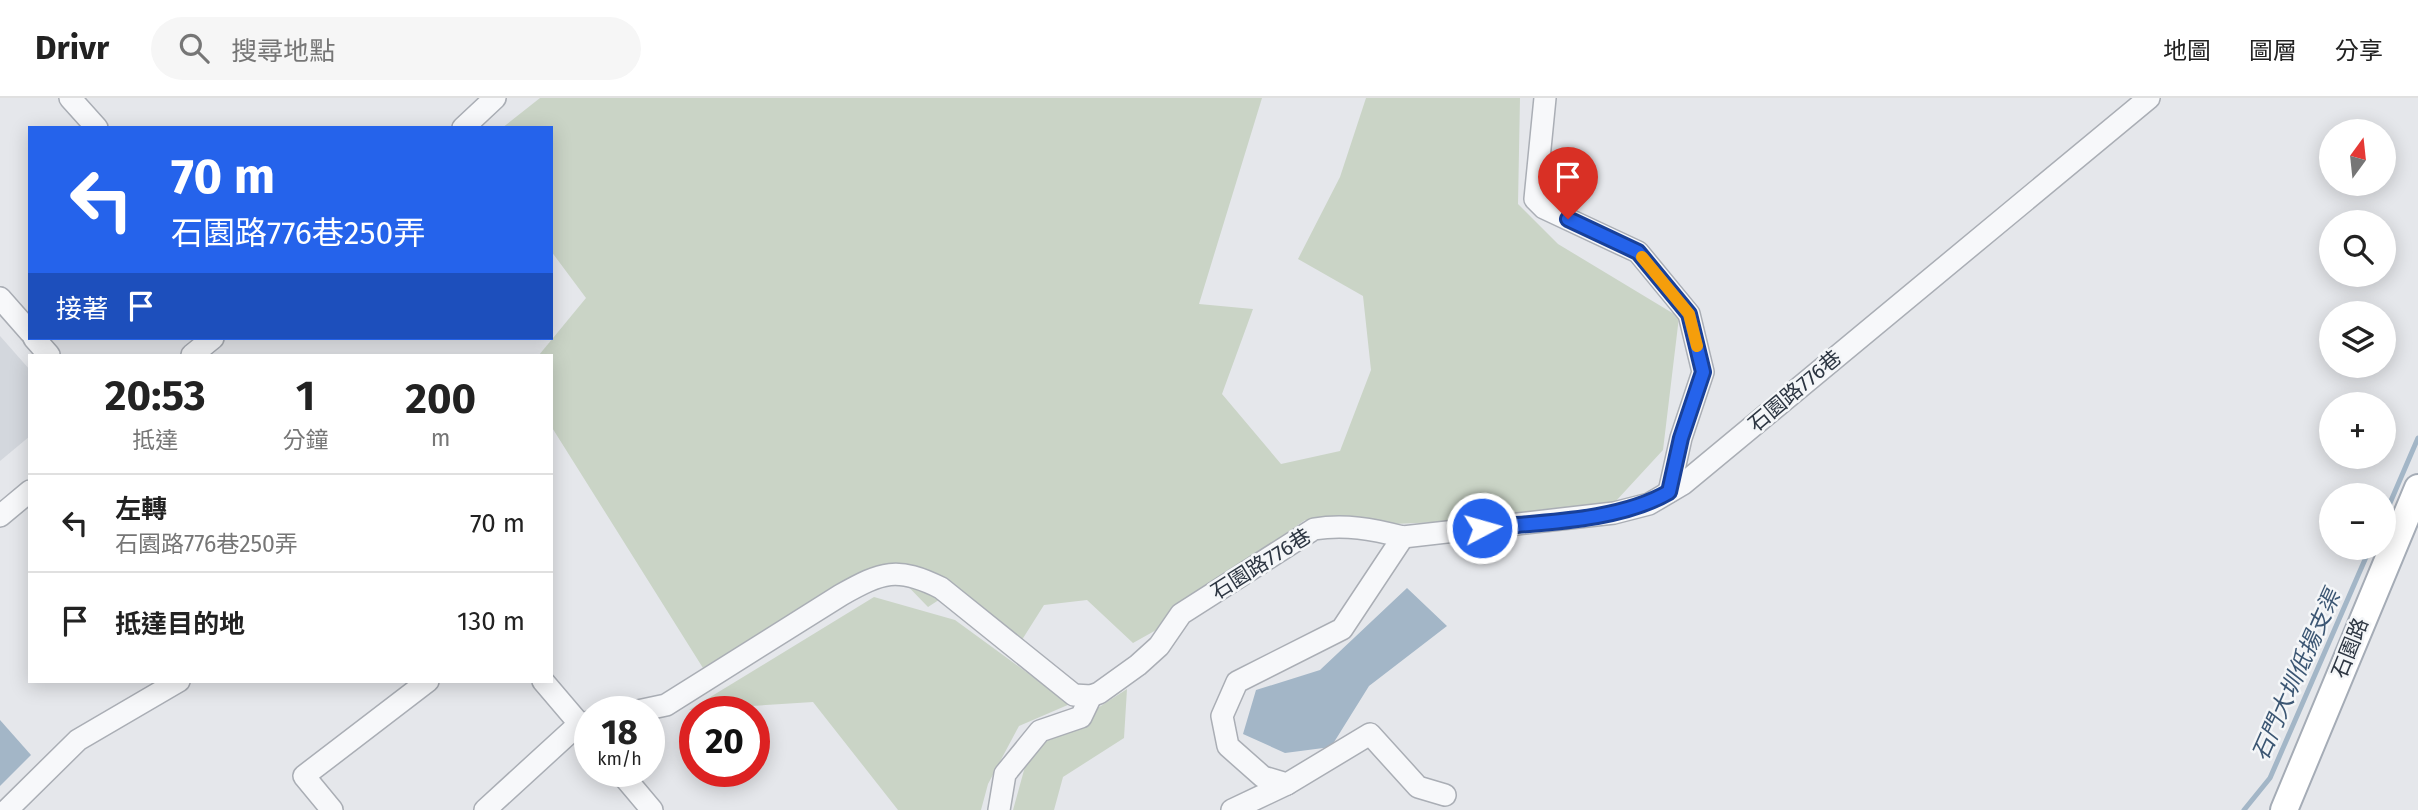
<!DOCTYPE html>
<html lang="zh-TW">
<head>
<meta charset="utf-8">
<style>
  body { margin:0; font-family:"Fira Sans","Noto Sans TC",sans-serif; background:#f6f6f6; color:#222; height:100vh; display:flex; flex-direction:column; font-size:26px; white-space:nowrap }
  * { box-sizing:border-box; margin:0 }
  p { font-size:23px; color:#767676 }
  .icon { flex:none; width:38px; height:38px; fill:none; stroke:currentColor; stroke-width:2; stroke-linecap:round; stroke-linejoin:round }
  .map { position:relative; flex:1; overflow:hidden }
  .details { position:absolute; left:28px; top:256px; width:525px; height:329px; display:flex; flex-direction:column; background:#fff; border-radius:0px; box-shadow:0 4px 18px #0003 }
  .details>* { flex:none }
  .hud { position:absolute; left:28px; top:28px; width:525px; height:214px; border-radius:0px; box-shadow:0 4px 18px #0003; background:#2563eb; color:#fff; overflow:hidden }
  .needle { width:46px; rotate:15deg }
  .fabs { position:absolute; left:2319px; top:21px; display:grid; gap:14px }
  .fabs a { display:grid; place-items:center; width:77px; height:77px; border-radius:50%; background:#fff; box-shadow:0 4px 18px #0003; font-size:35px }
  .speed { position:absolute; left:574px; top:598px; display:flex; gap:14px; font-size:35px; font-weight:700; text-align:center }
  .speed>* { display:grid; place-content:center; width:91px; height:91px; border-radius:50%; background:#fff; box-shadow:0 4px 18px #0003; line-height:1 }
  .speed small { font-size:18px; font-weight:400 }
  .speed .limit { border:10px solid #d22; background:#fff; color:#111 }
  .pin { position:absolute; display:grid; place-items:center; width:60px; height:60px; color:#fff; margin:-72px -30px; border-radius:50% 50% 50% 0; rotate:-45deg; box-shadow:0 0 7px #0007 }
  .pin .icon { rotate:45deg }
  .me { position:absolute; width:77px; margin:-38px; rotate:84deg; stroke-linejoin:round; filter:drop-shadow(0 0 5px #0008) }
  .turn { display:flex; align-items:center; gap:24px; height:147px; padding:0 28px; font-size:32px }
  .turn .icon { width:91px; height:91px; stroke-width:2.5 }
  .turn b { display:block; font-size:49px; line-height:60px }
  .then { display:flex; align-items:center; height:66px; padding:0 28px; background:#0003; gap:14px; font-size:26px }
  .eta { display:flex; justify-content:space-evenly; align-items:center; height:119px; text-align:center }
  .eta b { font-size:42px; font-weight:700; line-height:49px }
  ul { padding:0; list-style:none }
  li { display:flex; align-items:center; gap:21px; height:98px; padding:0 28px; border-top:2px solid #e0e0e0 }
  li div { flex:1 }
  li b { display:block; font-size:26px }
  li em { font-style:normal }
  header { display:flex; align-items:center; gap:42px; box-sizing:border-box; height:98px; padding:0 35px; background:#fff; border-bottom:2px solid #e0e0e0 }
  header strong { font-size:33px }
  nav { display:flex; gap:38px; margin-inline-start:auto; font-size:24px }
  .search { width:490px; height:63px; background:#f6f6f6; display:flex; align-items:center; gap:18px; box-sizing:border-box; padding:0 24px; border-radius:38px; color:#767676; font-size:26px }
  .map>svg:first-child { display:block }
  .built { fill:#d3d7dd }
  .green { fill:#cad4c6 }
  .water { fill:#a3b6c7 }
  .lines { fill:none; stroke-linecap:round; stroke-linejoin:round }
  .stream { stroke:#a3b6c7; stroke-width:5 }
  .minor-casing { stroke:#aaaeb5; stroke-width:24 }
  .major-casing { stroke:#a5acb6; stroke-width:30 }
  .minor { stroke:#f7f8fa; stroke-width:21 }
  .major { stroke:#fff; stroke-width:26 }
  .route-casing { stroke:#184099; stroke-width:18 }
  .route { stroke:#2563eb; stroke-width:12 }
  .slow { stroke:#f59e0b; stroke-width:12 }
  .labels { text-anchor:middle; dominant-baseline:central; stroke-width:5; stroke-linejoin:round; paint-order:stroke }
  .street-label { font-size:21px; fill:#2d3642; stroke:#f4f6f8 }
  .water-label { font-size:23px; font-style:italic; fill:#3b5673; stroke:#f4f6f8 }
</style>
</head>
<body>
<header>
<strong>Drivr</strong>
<div class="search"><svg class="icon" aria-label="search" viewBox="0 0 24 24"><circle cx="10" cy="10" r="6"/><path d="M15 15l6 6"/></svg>搜尋地點</div>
<nav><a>地圖</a><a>圖層</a><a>分享</a></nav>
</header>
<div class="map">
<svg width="2418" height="712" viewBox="0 0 2418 712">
  <rect width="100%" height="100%" fill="#e5e7eb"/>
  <!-- built -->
  <path class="built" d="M0 238 30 272V338L0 363Z"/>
  <!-- green -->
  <g class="green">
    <path d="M540 0H1262L1199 206 1253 211 1222 296 1281 366 1340 353 1371 272 1363 198 1298 161 1340 79 1366 0H1520L1518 106 1558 146 1679 219 1663 352 1615 404 1486 422 1394 426 1305 422 1225 478 1158 531 1133 545 1087 502 1044 507 1020 545 951 494 928 509 895 475 871 474 703 570 551 328V257H539L586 200 551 153V30H502Z"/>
    <path d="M874 499 955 522 1070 606 1019 628 988 686 981 712H898L813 604 689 612Z"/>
    <path d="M1127 591 1124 640 1063 679 1054 712H1013L1026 665 1042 646Z"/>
  </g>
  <!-- water -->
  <g class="water">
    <path d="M1407 490 1447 528 1369 588 1331 649 1285 655 1243 636 1256 592 1320 572Z"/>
    <path d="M0 622 31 657 0 688Z"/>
  </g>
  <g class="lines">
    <!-- stream -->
    <g class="stream">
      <path d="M2384 419 2418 340"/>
      <path d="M2244 712 2270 680 2370 450"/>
    </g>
    <!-- minor casing -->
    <g class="minor-casing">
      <g id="minor">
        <path d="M70 0 97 30"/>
        <path d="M1545 0 1535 101 1544 110 1638 154 1689 216 1703 274 1681 340 1669 394"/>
        <path d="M463 30 495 0"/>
        <path d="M0 200 30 234"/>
        <path d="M34 240 49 257"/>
        <path d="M192 257 213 240"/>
        <path d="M0 418 30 393"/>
        <path d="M1403 439 1342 531 1237 584 1222 618 1228 648 1263 679 1287 686 1370 636 1418 689 1445 697"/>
        <path d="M543 583 589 637"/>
        <path d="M633 614 666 607 841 497C882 474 897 468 941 490L1074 597 1091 598 1099 595 1138 567 1159 548 1181 516 1314 431C1345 426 1372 431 1403 439L1614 415 1649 406 1683 386 2149 0"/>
        <path d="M620 674 652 712"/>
        <path d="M7 712 78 642 179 583"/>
        <path d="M332 712 304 678 428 583"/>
        <path d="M485 712 579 626 590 624"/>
        <path d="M999 712 1005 676 1040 633 1081 619 1091 598"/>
        <path d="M1232 712 1287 686"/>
      </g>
    </g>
    <!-- major casing -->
    <g class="major-casing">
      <path id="major" d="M2284 712 2418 390"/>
    </g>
    <!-- minor -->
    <use href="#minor" class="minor"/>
    <!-- major -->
    <use href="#major" class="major"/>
  </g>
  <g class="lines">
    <!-- route casing -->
    <g class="route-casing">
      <path id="route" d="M1482 430C1540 424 1618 424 1669 394L1681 340 1703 274 1689 216 1638 154 1568 121"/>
    </g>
    <!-- route -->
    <use href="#route" class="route"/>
    <!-- slow -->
    <path class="slow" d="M1642 159 1689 216 1697 248"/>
  </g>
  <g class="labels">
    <!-- street labels -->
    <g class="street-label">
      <text transform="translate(1795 293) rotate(-40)">石園路776巷</text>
      <text transform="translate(1261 466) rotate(-32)">石園路776巷</text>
      <text transform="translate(2350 550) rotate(-68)">石園路</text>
    </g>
    <!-- water labels -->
    <g class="water-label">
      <text transform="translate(2296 577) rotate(-66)">石門大圳低揚支渠</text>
    </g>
  </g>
</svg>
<div class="fabs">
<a><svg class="needle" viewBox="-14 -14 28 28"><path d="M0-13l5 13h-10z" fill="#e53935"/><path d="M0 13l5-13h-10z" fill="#767676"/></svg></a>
<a><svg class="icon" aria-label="search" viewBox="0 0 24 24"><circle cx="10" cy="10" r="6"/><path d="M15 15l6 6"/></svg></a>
<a><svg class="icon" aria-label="layers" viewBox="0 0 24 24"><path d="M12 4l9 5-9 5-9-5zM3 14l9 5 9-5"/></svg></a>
<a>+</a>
<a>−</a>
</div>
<div class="speed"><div>18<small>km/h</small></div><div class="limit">20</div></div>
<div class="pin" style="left:1568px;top:121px;background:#d93025"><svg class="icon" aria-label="arrive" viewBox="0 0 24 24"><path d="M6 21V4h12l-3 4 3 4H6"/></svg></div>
<svg class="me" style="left:1482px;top:430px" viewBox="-20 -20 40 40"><circle r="17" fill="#2563eb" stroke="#fff" stroke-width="3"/><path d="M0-11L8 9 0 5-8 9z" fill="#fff"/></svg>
<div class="hud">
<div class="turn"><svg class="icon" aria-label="left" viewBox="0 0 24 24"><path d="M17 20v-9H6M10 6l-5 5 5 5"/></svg><div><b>70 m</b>石園路776巷250弄</div></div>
<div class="then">接著<svg class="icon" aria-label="arrive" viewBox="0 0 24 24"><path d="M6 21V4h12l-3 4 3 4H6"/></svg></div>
</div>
<section class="details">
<div class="eta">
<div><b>20:53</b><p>抵達</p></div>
<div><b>1</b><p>分鐘</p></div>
<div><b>200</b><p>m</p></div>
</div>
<ul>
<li><svg class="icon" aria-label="left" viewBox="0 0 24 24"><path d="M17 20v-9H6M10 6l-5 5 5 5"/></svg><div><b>左轉</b><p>石園路776巷250弄</p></div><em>70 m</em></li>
<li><svg class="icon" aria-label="arrive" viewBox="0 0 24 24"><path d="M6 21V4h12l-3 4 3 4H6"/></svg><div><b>抵達目的地</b></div><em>130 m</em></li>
</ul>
</section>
</div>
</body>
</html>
